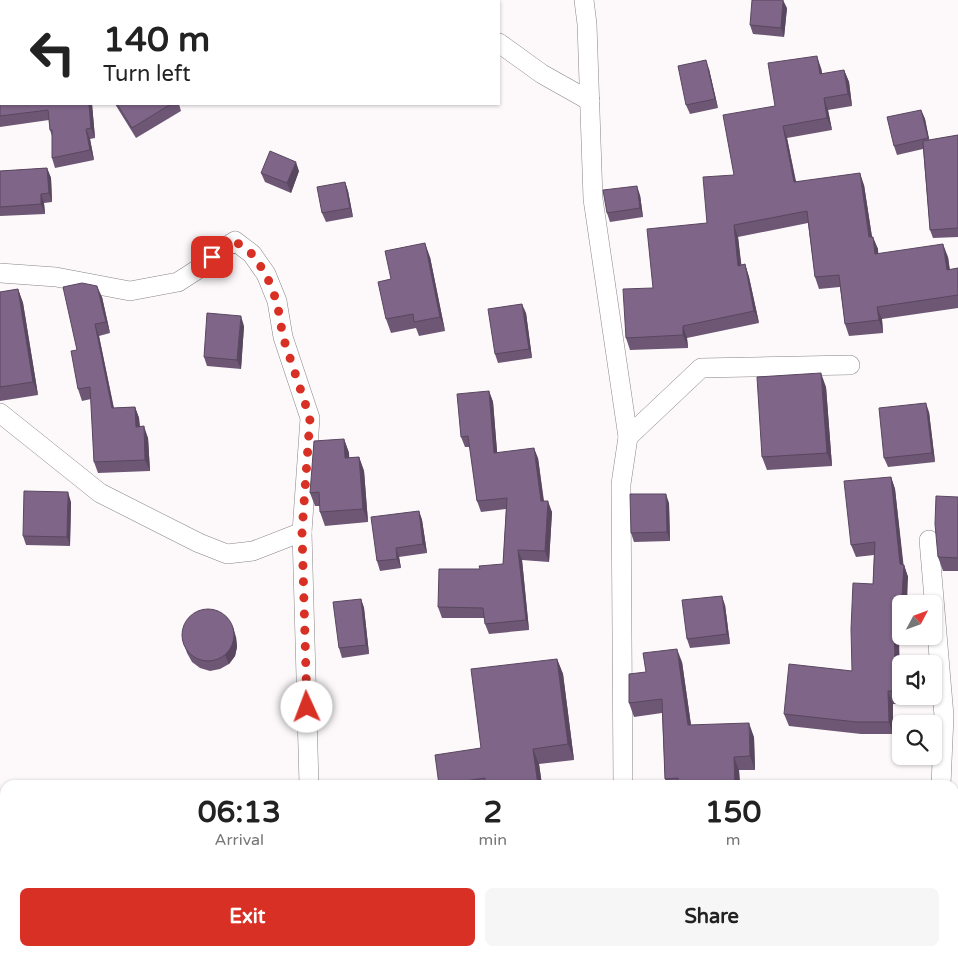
<!DOCTYPE html>
<html lang="en">
<head>
<meta charset="utf-8">
<style>
  body { margin:0; font-family:"Varela Round",sans-serif; background:#f6f6f6; color:#222; height:100vh; display:flex; flex-direction:column; font-size:19px; white-space:nowrap }
  * { box-sizing:border-box; margin:0 }
  p { font-size:16px; color:#767676 }
  .icon { flex:none; width:28px; height:28px; fill:none; stroke:currentColor; stroke-width:2; stroke-linecap:round; stroke-linejoin:round }
  .map { position:relative; flex:1; overflow:hidden }
  .details { position:absolute; left:0px; top:780px; width:959px; height:176px; display:flex; flex-direction:column; background:#fff; border-radius:15px 15px 0 0; box-shadow:0 1px 4px #0004 }
  .details>* { flex:none }
  .top-card { position:absolute; left:0px; top:0px; width:500px; height:105px; box-shadow:0 1px 4px #0004; background:#fff; color:#222; overflow:hidden }
  .needle { width:32px; rotate:49deg }
  .fabs { position:absolute; left:892px; top:595px; display:grid; gap:10px }
  .fabs a { display:grid; place-items:center; width:50px; height:50px; border-radius:8px; background:#fff; box-shadow:0 1px 4px #0004; font-size:25px }
  .pin { position:absolute; display:grid; place-items:center; width:42px; height:42px; color:#fff; margin:-21px; border-radius:10px; box-shadow:0 2px 8px #0006 }
  .me { position:absolute; width:55px; margin:-28px; rotate:358deg; stroke-linejoin:round; filter:drop-shadow(0 0 4px #0008) }
  .turn { display:flex; align-items:center; gap:18px; height:105px; padding:0 20px; font-size:22px }
  .turn .icon { width:65px; height:65px; stroke-width:2.5 }
  .turn b { display:block; font-size:35px; line-height:42px }
  .eta { display:flex; justify-content:space-evenly; align-items:center; height:85px; text-align:center }
  .eta b { font-size:30px; font-weight:700; line-height:35px }
  .action { display:flex; gap:10px; margin-top:auto; padding:10px 20px }
  .action a { flex:1; height:58px; border-radius:8px; background:#d93025; color:#fff; font-size:20px; font-weight:700; line-height:58px; text-align:center }
  .action a+a { background:#f6f6f6; color:#222 }
  .map>svg:first-child { display:block }
  .lines { fill:none; stroke-linecap:round; stroke-linejoin:round }
  .street-casing { stroke:#898587; stroke-width:20 }
  .street { stroke:#fff; stroke-width:19 }
  .wall { fill:#6d5775 }
  .shaded-wall { fill:#59475f }
  .building { fill:#7f6588; stroke:#59475f }
  .route { stroke:#d93025; stroke-width:9; stroke-dasharray:0 16.2 }
</style>
</head>
<body>
<div class="map">
<svg width="958" height="956" viewBox="0 0 958 956">
  <rect width="100%" height="100%" fill="#fdf9fb"/>
  <g class="lines">
    <!-- street casing -->
    <g class="street-casing">
      <g id="street">
        <path d="M439 0 440 1"/>
        <path d="M584 0 587 24 593 199 628 437"/>
        <path d="M499 43 542 74 590 101"/>
        <path d="M0 273 56 277 130 291 178 282 203 266 222 249 235 241 252 254 266 274 277 301 283 337 310 418 302 532 309 785"/>
        <path d="M0 413 100 493 199 543 227 554 253 551 302 532"/>
        <path d="M929 540 944 716 941 785"/>
        <path d="M623 785 621 484 628 437 701 368 850 365"/>
        <path d="M314 951V956"/>
        <path d="M626 951V956"/>
        <path d="M934 956V951"/>
      </g>
    </g>
    <!-- street -->
    <use href="#street" class="street"/>
  </g>
  <!-- wall -->
  <g class="wall">
    <path d="M330 0H359L357 1H332Z"/>
    <path d="M787 8 784 37 753 34 750 25Z"/>
    <path d="M821 68 822 74 844 70 849 82 852 106 828 110 832 130 787 138 796 181 864 185 872 237 878 249V254L948 257 950 270 958 268V308L882 319 883 333 849 336 845 324 840 287 819 289 815 277 808 223 738 237 741 265 745 264 749 277 759 323 687 338 688 348 630 350 626 338 653 288 707 223 734 175 775 106Z"/>
    <path d="M709 69 718 108 690 114 686 105Z"/>
    <path d="M0 75 1 104H92L95 138 90 139 94 160 55 168 52 158V136L50 130 49 120 0 127Z"/>
    <path d="M115 104H179L181 111 136 138Z"/>
    <path d="M921 110 925 119 929 140 958 135V237L933 238 930 230 923 149 897 155 894 146Z"/>
    <path d="M47 168 51 178 52 202 44 203 45 214 0 216V171Z"/>
    <path d="M299 171 291 193 265 182 261 173Z"/>
    <path d="M345 182 348 191 353 217 326 222 322 213Z"/>
    <path d="M640 195 643 217 610 222 607 213Z"/>
    <path d="M430 257 445 331 419 336 416 328 391 333 386 319 391 279Z"/>
    <path d="M18 289 23 303 38 395 0 401V292Z"/>
    <path d="M102 297 110 333 99 336 114 408 135 407 139 418 140 426 148 438 150 471 98 473 94 462 91 399 82 401 78 389 77 350Z"/>
    <path d="M526 313 532 358 498 363 495 354Z"/>
    <path d="M244 326 241 369 207 366 204 357Z"/>
    <path d="M826 387 832 466 767 470 762 457Z"/>
    <path d="M489 391 493 402 497 452 538 458 544 501 552 512 549 562 522 560 529 630 489 634 485 624V618H442L438 607 480 569 503 564 506 509 481 512 477 501 470 447H465L461 437Z"/>
    <path d="M929 412 935 462 888 467 884 458Z"/>
    <path d="M344 439 349 453V458L359 457 364 471 368 522 325 526 320 512V506H315L310 493Z"/>
    <path d="M891 477 895 489 903 565H904L908 577 901 604V636H905V640H899L900 704H893V734H861L789 726 784 714 852 671 873 584 874 555 856 557 851 545Z"/>
    <path d="M958 497V571H943L938 557Z"/>
    <path d="M71 502 70 546 26 545 23 536Z"/>
    <path d="M669 503 670 541 634 542 631 533Z"/>
    <path d="M419 511 422 520 427 553 399 557 401 568 380 571 377 561Z"/>
    <path d="M361 599 364 608 369 654 342 658 339 648Z"/>
    <path d="M725 605 730 644 690 648 687 639Z"/>
    <path d="M236 637 237 647 235 656 229 664 220 669 210 671 200 668 192 662 187 653 184 644Z"/>
    <path d="M557 659 563 674 574 760 539 764 542 785H440L481 748Z"/>
    <path d="M682 662 691 725 754 737 755 770H739L740 785H667L665 779 662 713 634 717 629 703 646 672Z"/>
    <path d="M954 914H958V956H952L951 951H954Z"/>
    <path d="M886 951V956H837Z"/>
  </g>
  <!-- shaded-wall -->
  <g class="shaded-wall">
    <path d="M343 0H359L357 1H342Z"/>
    <path d="M783 0 787 8 784 37 781 28Z"/>
    <path d="M817 56 821 68 825 86 820 74Z"/>
    <path d="M706 60 709 69 718 108 715 99Z"/>
    <path d="M844 70 849 82 852 106 848 94Z"/>
    <path d="M824 98 828 110 832 130 827 118Z"/>
    <path d="M89 104H92L95 138 91 128Z"/>
    <path d="M921 110 925 119 931 148 928 138Z"/>
    <path d="M783 126 787 138 798 194 794 182Z"/>
    <path d="M86 129 90 139 94 160 90 150Z"/>
    <path d="M296 162 299 171 291 193 287 183Z"/>
    <path d="M47 168 51 178 52 202 49 193Z"/>
    <path d="M860 173 864 185 874 250 869 237Z"/>
    <path d="M345 182 348 191 353 217 350 208Z"/>
    <path d="M637 186 640 195 643 217 640 208Z"/>
    <path d="M41 194 44 203 45 214 41 204Z"/>
    <path d="M734 225 738 237 743 278 738 266Z"/>
    <path d="M873 237 878 249 879 266 875 254Z"/>
    <path d="M425 243 430 257 445 331 440 317Z"/>
    <path d="M943 244 948 257 951 282 947 270Z"/>
    <path d="M745 264 749 277 759 323 754 311Z"/>
    <path d="M97 286 102 297 110 333 106 322Z"/>
    <path d="M18 289 23 303 38 395 33 382Z"/>
    <path d="M522 304 526 313 532 358 529 349Z"/>
    <path d="M877 307 882 319 883 333 879 320Z"/>
    <path d="M241 316 244 326 241 369 237 360Z"/>
    <path d="M95 324 99 336 116 420 112 408Z"/>
    <path d="M683 326 687 338 688 348 683 335Z"/>
    <path d="M821 373 826 387 832 466 827 453Z"/>
    <path d="M489 391 493 402 498 463 494 453Z"/>
    <path d="M926 403 929 412 935 462 932 453Z"/>
    <path d="M135 407 139 418 140 438 136 427Z"/>
    <path d="M144 426 148 438 150 471 145 460Z"/>
    <path d="M344 439 349 453 350 472 345 458Z"/>
    <path d="M534 448 538 458 545 512 541 501Z"/>
    <path d="M359 457 364 471 368 522 363 509Z"/>
    <path d="M891 477 895 489 904 569V565L908 577 907 604H902L900 564Z"/>
    <path d="M68 492 71 502 70 546 67 537Z"/>
    <path d="M666 494 669 503 670 541 667 532Z"/>
    <path d="M548 501 552 512 549 562 545 551Z"/>
    <path d="M419 511 422 520 427 553 423 544Z"/>
    <path d="M396 548 399 557 401 568 397 559Z"/>
    <path d="M518 550 522 560 529 630 526 620Z"/>
    <path d="M722 596 725 605 730 644 727 634Z"/>
    <path d="M361 599 364 608 369 654 366 645Z"/>
    <path d="M233 627 236 637 237 647 235 656 229 664 225 655Z"/>
    <path d="M894 627 899 640 900 704 896 691Z"/>
    <path d="M677 649 682 662 693 739 688 725Z"/>
    <path d="M557 659 563 674 574 760 568 744Z"/>
    <path d="M888 691 893 704V734L889 722Z"/>
    <path d="M749 723 754 737 755 770 750 756Z"/>
    <path d="M533 749 539 764 542 785H538Z"/>
    <path d="M734 757 739 770 740 785H735Z"/>
    <path d="M883 951H886V956H884Z"/>
  </g>
  <!-- building -->
  <g class="building">
    <path d="M6 0H39L40 1H4Z"/>
    <rect x="141" y="0" width="127" height="1"/>
    <path d="M752 0H783L781 28 750 25Z"/>
    <path d="M817 56 820 74 844 70 848 94 824 98 827 118 783 126 794 182 860 173 869 237H873L875 254 943 244 947 270 958 268V295L877 307 879 320 845 324 839 275 815 277 807 211 734 225 738 266 745 264 754 311 683 326V335L626 338 623 289 653 288 647 229 707 223 703 177 734 175 723 115 775 106 768 63Z"/>
    <path d="M706 60 715 99 686 105 678 66Z"/>
    <path d="M0 75H1V104H89L91 128 86 129 90 150 52 158V130H50L48 110 0 116Z"/>
    <path d="M117 104H171L132 128Z"/>
    <path d="M921 110 928 138 894 146 887 117Z"/>
    <path d="M958 135V228L930 230 923 141Z"/>
    <path d="M270 151 296 162 287 183 261 173Z"/>
    <path d="M47 168 49 193 41 194V204L0 207V171Z"/>
    <path d="M345 182 350 208 322 213 317 187Z"/>
    <path d="M637 186 640 208 607 213 603 190Z"/>
    <path d="M425 243 440 317 414 322 413 314 386 319 378 282 391 279 385 251Z"/>
    <path d="M82 283 97 286 106 322 95 324 112 408 135 407 136 427 144 426 145 460 94 462 90 387 78 389 71 351 77 350 63 287Z"/>
    <path d="M18 289 33 382 0 387V292Z"/>
    <path d="M522 304 529 349 495 354 488 309Z"/>
    <path d="M207 313 241 316 237 360 204 357Z"/>
    <path d="M821 373 827 453 762 457 757 377Z"/>
    <path d="M489 391 494 453 534 448 541 501H548L545 551 518 550 526 620 485 624 483 608 438 607 439 569H480L479 566 503 564 507 498 477 501 468 436 461 437 457 394Z"/>
    <path d="M926 403 932 453 884 458 879 408Z"/>
    <path d="M344 439 345 458 359 457 363 509 320 512 319 492 310 493 314 441Z"/>
    <path d="M891 477 900 564 904 565 900 627H894L896 691H888L889 722H857L784 714 789 664 852 671 851 629 853 583 873 584 875 542 851 545 844 481Z"/>
    <path d="M24 491 68 492 67 537 23 536Z"/>
    <path d="M630 494H666L667 532 631 533Z"/>
    <path d="M936 496 958 497V558L938 557 935 524Z"/>
    <path d="M419 511 423 544 396 548 397 559 377 561 371 517Z"/>
    <path d="M722 596 727 634 687 639 682 600Z"/>
    <path d="M361 599 366 645 339 648 333 602Z"/>
    <circle cx="208" cy="635" r="26"/>
    <path d="M677 649 688 725 749 723 750 756 734 757 735 785H678V778L665 779 662 699 629 703V674L646 672 643 653Z"/>
    <path d="M557 659 568 744 533 749 538 785H485V778L439 785 435 755 481 748 471 669Z"/>
    <rect x="954" y="914" width="4" height="36"/>
    <path d="M369 951H374L375 956H344V955Z"/>
    <path d="M836 951H883V953L872 954V956H837Z"/>
  </g>
  <g class="lines">
    <!-- route -->
    <path class="route" d="M212 257 222 249 235 241 252 254 266 274 277 302 283 337 310 418 302 532 307 707"/>
  </g>
</svg>
<div class="fabs">
<a><svg class="needle" viewBox="-14 -14 28 28"><path d="M0-13l5 13h-10z" fill="#e53935"/><path d="M0 13l5-13h-10z" fill="#767676"/></svg></a>
<a><svg class="icon" aria-label="sound" viewBox="0 0 24 24"><path d="M4 9h4l5-4v14l-5-4H4zM17 9q2 3 0 6"/></svg></a>
<a><svg class="icon" aria-label="search" viewBox="0 0 24 24"><circle cx="10" cy="10" r="6"/><path d="M15 15l6 6"/></svg></a>
</div>
<div class="pin" style="left:212px;top:257px;background:#d93025"><svg class="icon" aria-label="arrive" viewBox="0 0 24 24"><path d="M6 21V4h12l-3 4 3 4H6"/></svg></div>
<svg class="me" style="left:307px;top:707px" viewBox="-20 -20 40 40"><circle r="19" fill="#fff"/><path d="M0-13L10 11 0 6-10 11z" fill="#d93025"/></svg>
<div class="top-card">
<div class="turn"><svg class="icon" aria-label="left" viewBox="0 0 24 24"><path d="M17 20v-9H6M10 6l-5 5 5 5"/></svg><div><b>140 m</b>Turn left</div></div>
</div>
<section class="details">
<div class="eta">
<div><b>06:13</b><p>Arrival</p></div>
<div><b>2</b><p>min</p></div>
<div><b>150</b><p>m</p></div>
</div>
<div class="action"><a>Exit</a><a>Share</a></div>
</section>
</div>
</body>
</html>
